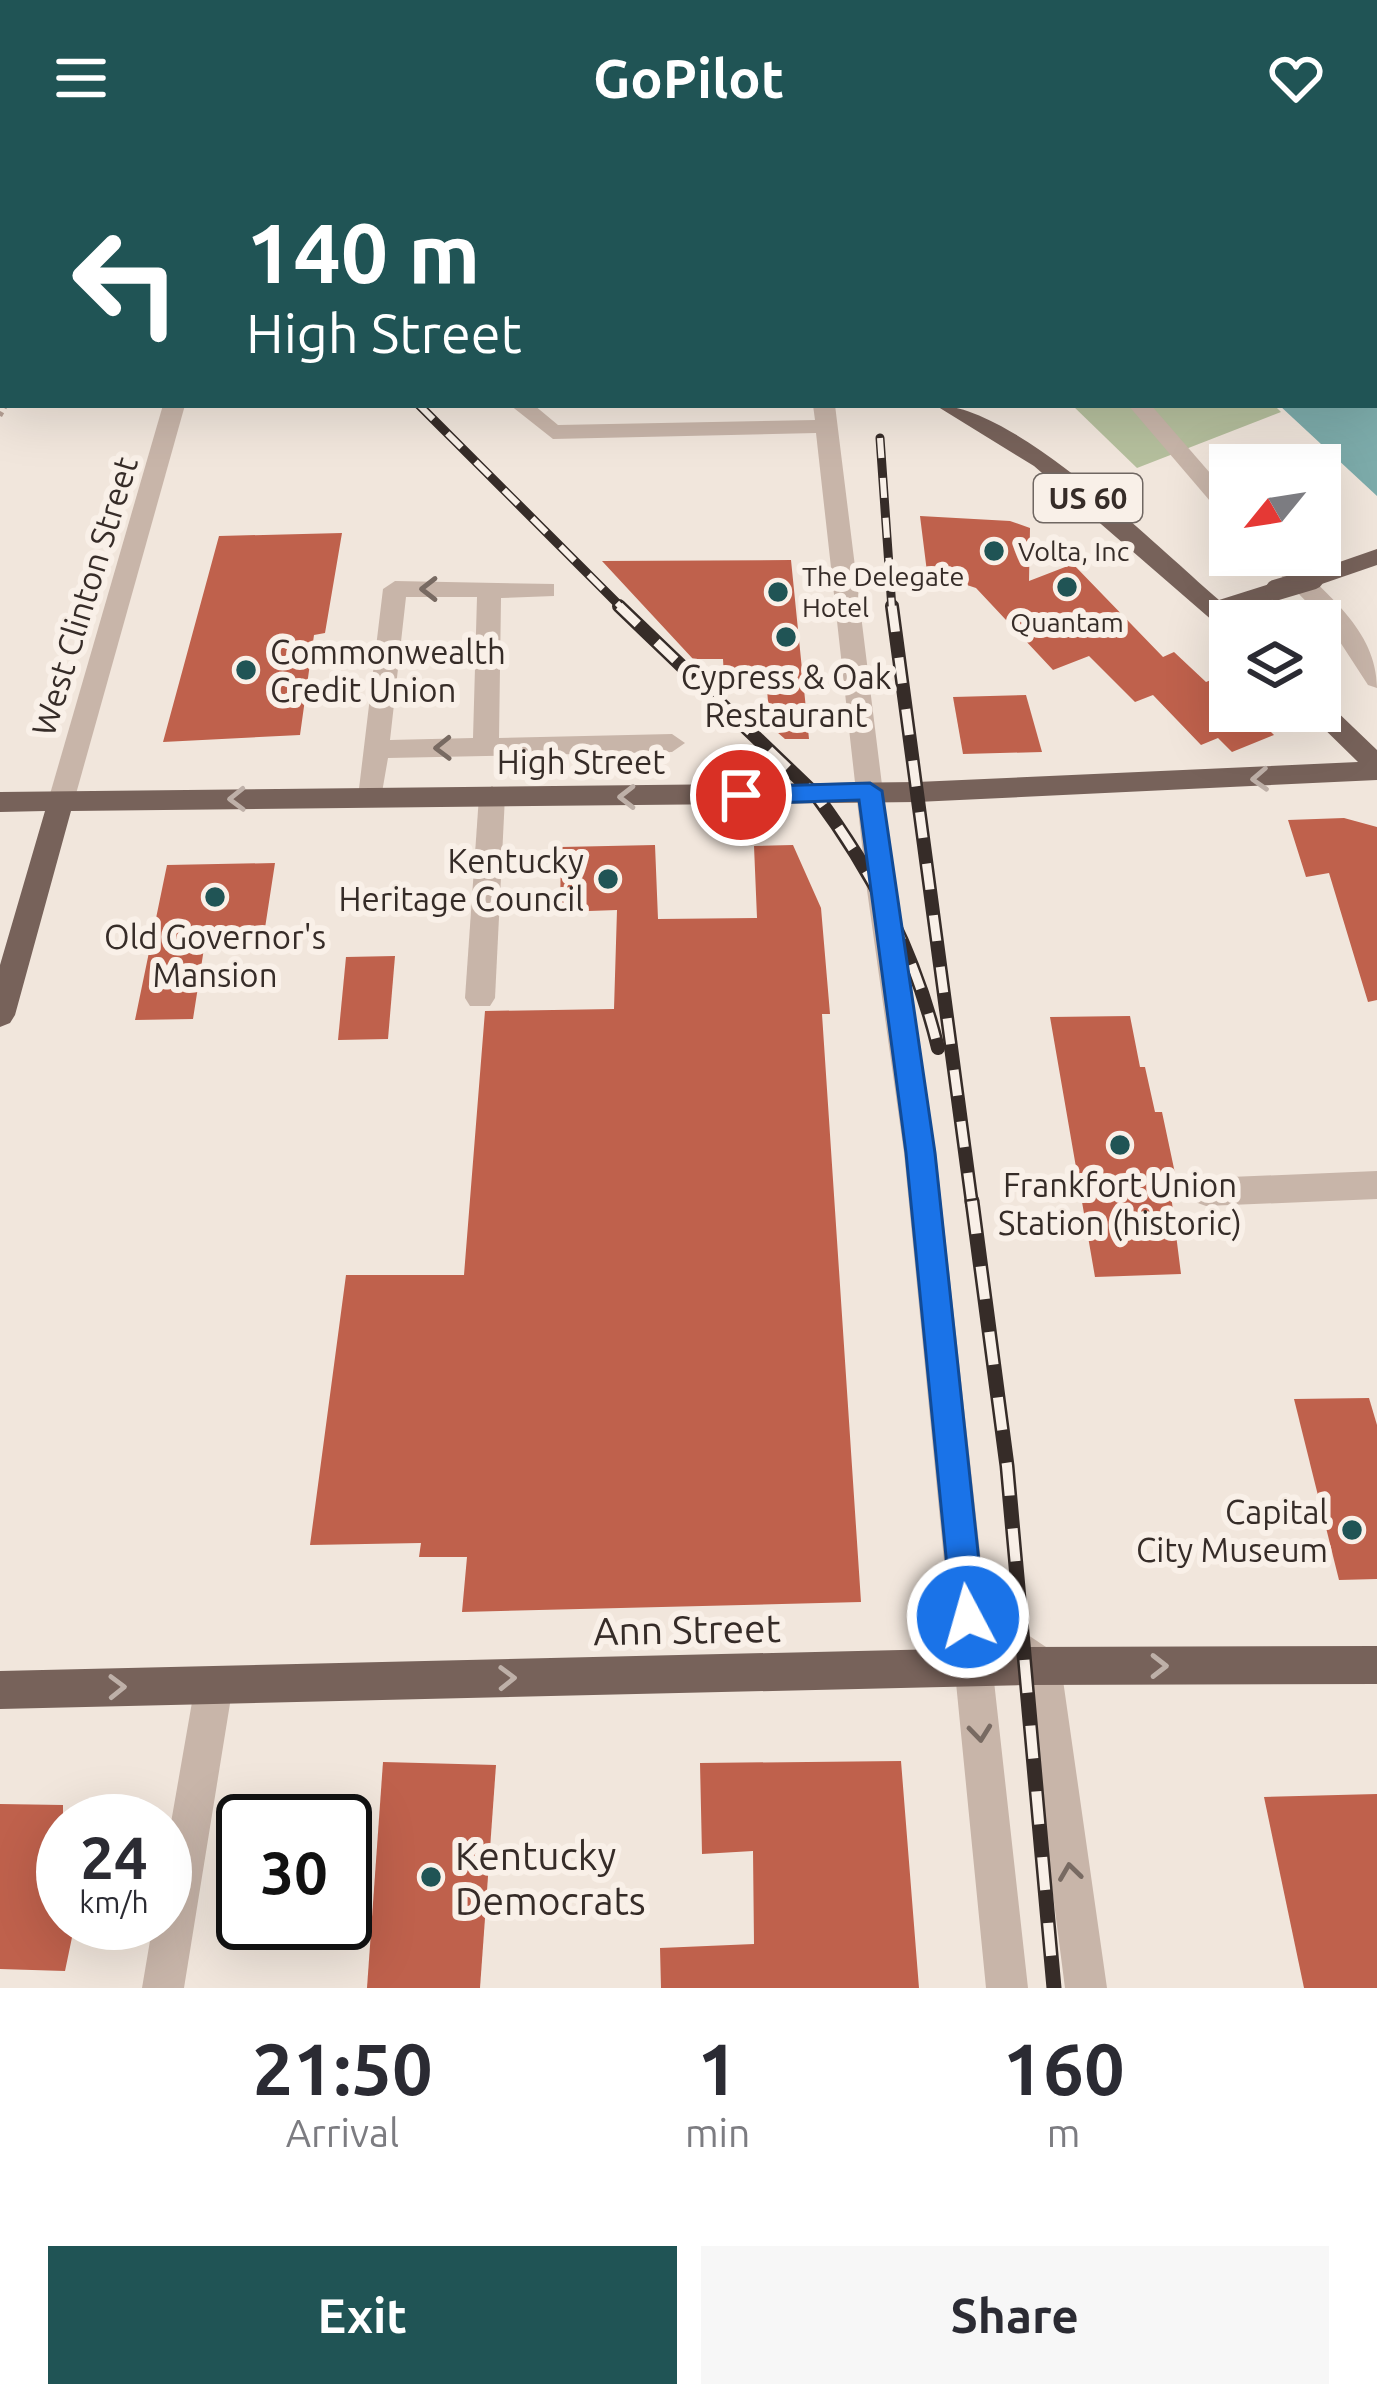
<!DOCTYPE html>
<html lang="en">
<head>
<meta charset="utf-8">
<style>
  body { margin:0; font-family:Ubuntu,sans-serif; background:#f7f7f7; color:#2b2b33; height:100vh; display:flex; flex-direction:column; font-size:45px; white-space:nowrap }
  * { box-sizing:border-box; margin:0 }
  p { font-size:39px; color:#7c7c81 }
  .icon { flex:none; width:66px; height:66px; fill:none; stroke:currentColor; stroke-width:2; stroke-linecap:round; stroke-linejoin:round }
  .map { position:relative; height:1832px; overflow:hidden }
  .details { display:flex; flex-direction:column; background:#fff; flex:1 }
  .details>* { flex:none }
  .top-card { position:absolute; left:0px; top:0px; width:1377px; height:252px; box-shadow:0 12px 48px #0002; background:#205455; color:#fff; overflow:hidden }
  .needle { width:78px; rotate:240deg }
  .fabs { position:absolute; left:1209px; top:288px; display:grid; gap:24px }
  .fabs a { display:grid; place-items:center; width:132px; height:132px; border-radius:0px; background:#fff; box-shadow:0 12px 48px #0002; font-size:60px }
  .speed { position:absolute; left:36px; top:1638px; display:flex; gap:24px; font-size:60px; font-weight:700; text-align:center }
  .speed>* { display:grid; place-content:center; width:156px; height:156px; border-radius:50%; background:#fff; box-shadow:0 12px 48px #0002; line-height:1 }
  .speed small { font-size:30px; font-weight:400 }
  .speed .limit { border:6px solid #111; border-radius:18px; background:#fff; color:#111 }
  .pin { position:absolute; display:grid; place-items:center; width:102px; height:102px; color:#fff; margin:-51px; border:6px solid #fff; border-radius:50%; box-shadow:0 3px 12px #0007 }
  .me { position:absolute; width:132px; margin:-66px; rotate:354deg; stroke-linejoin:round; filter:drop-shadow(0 0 9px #0008) }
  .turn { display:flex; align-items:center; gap:42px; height:252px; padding:0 48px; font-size:54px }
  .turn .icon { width:156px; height:156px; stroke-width:2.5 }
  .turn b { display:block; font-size:84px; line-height:102px }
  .eta { display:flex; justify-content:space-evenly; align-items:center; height:204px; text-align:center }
  .eta b { font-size:72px; font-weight:600; line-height:84px }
  .primary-button { display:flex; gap:24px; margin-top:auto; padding:24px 48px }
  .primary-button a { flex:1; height:138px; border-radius:0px; background:#205455; color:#fff; font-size:48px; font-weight:600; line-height:138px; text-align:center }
  .primary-button a+a { background:#f7f7f7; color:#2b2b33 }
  header { display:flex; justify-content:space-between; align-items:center; height:156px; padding:0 48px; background:#205455; color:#fff; font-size:54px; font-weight:600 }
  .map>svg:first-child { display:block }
  .green { fill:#b5bf9d }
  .water { fill:#7dacab }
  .building { fill:#bf614c }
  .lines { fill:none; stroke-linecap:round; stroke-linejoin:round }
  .path { stroke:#b49f93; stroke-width:4.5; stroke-dasharray:4.5 4.5; stroke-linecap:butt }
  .minor { fill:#c8b5a9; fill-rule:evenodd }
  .major { fill:#77625a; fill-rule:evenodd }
  .rail-far2-casing { stroke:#362c28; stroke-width:9 }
  .rail-far1-casing { stroke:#362c28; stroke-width:14 }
  .rail-casing { stroke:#362c28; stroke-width:15 }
  .rail-far2 { stroke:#f9f0e8; stroke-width:6; stroke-dasharray:20; stroke-linecap:butt }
  .rail-far1 { stroke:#f9f0e8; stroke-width:9; stroke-dasharray:26; stroke-linecap:butt }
  .rail { stroke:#f9f0e8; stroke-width:10; stroke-dasharray:33; stroke-linecap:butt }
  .major-bridge { stroke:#77625a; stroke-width:21 }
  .oneway { stroke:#786a62 }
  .oneway2 { stroke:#beb0a8 }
  .route { fill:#1a73e8; stroke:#114b97; stroke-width:3 }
  .poi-dot { fill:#205455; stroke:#f9f0e8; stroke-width:4.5 }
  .labels { text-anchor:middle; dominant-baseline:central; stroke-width:12; stroke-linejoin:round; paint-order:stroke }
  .far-poi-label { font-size:27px; fill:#362c28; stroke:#f9f0e8; text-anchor:start }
  .shield { fill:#f9f0e8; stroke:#706762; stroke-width:3 }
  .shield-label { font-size:30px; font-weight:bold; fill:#362c28 }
  .street-label { font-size:33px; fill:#362c28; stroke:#f9f0e8 }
  .poi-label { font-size:33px; fill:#362c28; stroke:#f9f0e8 }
  .near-street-label { font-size:39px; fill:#362c28; stroke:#f9f0e8 }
  .near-poi-label { font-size:39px; fill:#362c28; stroke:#f9f0e8; text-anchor:start }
</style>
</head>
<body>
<header><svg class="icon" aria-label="menu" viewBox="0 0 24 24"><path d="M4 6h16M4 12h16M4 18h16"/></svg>GoPilot<svg class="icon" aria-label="heart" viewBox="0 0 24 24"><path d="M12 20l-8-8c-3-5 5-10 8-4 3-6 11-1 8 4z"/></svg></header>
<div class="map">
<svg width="1377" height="1832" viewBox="0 0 1377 1832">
  <rect width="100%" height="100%" fill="#f1e6dc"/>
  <!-- green -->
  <path class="green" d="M1072 249H1274L1281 256 1137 312Z"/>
  <!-- water -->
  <path class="water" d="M1037 0H1371L1377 5V340L1279 249H1374V3Z"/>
  <!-- building -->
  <g class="building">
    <path d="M920 360 1010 365 1030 372 1029 425 1073 408 1163 501 1174 496 1206 526 1216 522 1230 536V555H1250L1274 579 1232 596 1218 582 1201 589 1153 539 1135 546 1089 500 1053 514 976 432 927 416Z"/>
    <path d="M342 377 325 477 314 479 300 579 163 586 219 380Z"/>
    <path d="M791 404 809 583H785L770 570 766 521 724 522 723 503H693L602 405Z"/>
    <path d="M1026 539 1042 596 963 598 953 541Z"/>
    <path d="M1344 662 1377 671V844L1368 846 1329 717 1306 721 1288 664Z"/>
    <path d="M655 689 658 763 757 762 754 690 793 689 821 752 830 858H822L861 1446 462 1456 467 1401H419L421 1387 310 1389 346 1119H464L485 855 614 853 617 754 560 756 561 691Z"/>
    <path d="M275 707 265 772 207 773 193 863 135 864 167 709Z"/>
    <path d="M395 800 388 883 338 884 346 801Z"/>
    <path d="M1130 860 1140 911H1145L1155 956H1162L1176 1022 1169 1023 1181 1118 1095 1121 1050 861Z"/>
    <path d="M1369 1242 1377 1269V1423L1339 1424 1294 1243Z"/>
    <path d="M901 1605 919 1832H661L660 1792 754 1788 753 1695 702 1698 700 1607Z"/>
    <path d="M383 1606 496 1609 480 1832H367Z"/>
    <path d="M1377 1638V1832H1304L1264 1641Z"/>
    <path d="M0 1648 63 1649V1767H75L65 1815 0 1813Z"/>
  </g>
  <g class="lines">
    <!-- path -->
    <g class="path">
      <path d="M160 0 164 3"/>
      <path d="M40 3 48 0"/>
      <path d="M0 260 6 249"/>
    </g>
    <!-- minor -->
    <g class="minor">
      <path d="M76 0H95L97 3H78Z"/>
      <path d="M715 0H738L740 3H717Z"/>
      <rect x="0" y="54" width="3" height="12"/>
      <path d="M0 204H3L0 217Z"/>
      <path d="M163 249H185L74 645 61 655 48 645Z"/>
      <path d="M510 249H534L558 269 815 264 813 249H835L895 734 936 997 986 1451 1055 1497 1061 1510 1107 1832H1065L1025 1521 991 1498 1028 1832H986L904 997 867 734 816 277 553 283Z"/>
      <path d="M1128 249H1151L1230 340V361L1222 359Z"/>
      <path d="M1261 399H1287C1325 437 1377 474 1377 532L1368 529 1329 469Z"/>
      <path d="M395 425 554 428V440L501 442 499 582 672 578 685 587 672 596 388 602 380 648H362L358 641 383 433ZM406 441H477L473 582 390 584Z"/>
      <path d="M492 630 505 640 495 842 490 850H470L465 842 479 640Z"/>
      <path d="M1377 1015V1043L1206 1050 1195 1046 1190 1036 1195 1026 1206 1022Z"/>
      <path d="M214 1510 227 1516 233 1529 184 1832H142L153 1767H165V1701L195 1529 201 1516Z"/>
    </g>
    <!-- major -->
    <g class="major">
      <path d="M383 0H405L407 3H385Z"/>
      <path d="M935 249C1015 249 1156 390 1219 444L1276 426 1288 434 1284 440 1234 456 1241 465H1230V474L1221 472 1034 310Z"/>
      <path d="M1377 393V409L1313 431 1301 423 1305 418Z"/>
      <path d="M1320 545 1329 548 1377 594V624L917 646 71 655 15 859 10 867 0 871V809L45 655 0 656V636L917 626 1358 606 1311 560 1308 555H1320Z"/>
      <path d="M1377 1490V1528L1024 1529 0 1553V1515L1024 1491Z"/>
    </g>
    <!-- rail-far2 casing -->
    <g class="rail-far2-casing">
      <g id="rail-far2">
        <path d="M133 0 137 3"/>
        <path d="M419 249 623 453"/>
        <path d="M880 282 892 453"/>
      </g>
    </g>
    <!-- rail-far1 casing -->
    <g class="rail-far1-casing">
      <g id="rail-far1">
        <path d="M619 450 815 638C873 716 915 797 938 892"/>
        <path d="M892 450 972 1048"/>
      </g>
    </g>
    <!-- rail casing -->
    <g class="rail-casing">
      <path id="rail" d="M972 1045 1007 1310 1054 1832"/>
    </g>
    <!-- rail-far2 -->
    <use href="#rail-far2" class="rail-far2"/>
    <!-- rail-far1 -->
    <use href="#rail-far1" class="rail-far1"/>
    <!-- rail -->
    <use href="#rail" class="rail"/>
    <!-- major-bridge -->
    <path class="major-bridge" d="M1276 434 1313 423"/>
  </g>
  <!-- one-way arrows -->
  <defs><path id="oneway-chevron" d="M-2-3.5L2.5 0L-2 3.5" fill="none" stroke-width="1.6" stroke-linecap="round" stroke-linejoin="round" transform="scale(3)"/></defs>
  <g class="oneway">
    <use href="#oneway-chevron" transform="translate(429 433) rotate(-180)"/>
    <use href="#oneway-chevron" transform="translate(443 592) rotate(179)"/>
    <use href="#oneway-chevron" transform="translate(980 1577) rotate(84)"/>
    <use href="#oneway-chevron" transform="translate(1070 1716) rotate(-98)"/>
  </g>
  <g class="oneway2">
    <use href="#oneway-chevron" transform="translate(1260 623) rotate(177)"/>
    <use href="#oneway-chevron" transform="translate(627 641) rotate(-180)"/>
    <use href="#oneway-chevron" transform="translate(237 643) rotate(179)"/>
    <use href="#oneway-chevron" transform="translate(1159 1510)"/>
    <use href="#oneway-chevron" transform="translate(507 1522) rotate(-1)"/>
    <use href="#oneway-chevron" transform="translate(117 1531) rotate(-1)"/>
  </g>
  <!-- route -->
  <path class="route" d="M870 627 882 635 935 997 985 1461 980 1473 968 1478 956 1473 952 1461 906 997 859 644 741 648 729 639 741 631Z"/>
  <!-- markers -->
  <g class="poi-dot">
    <circle cx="994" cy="395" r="12"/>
    <circle cx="1067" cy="431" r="12"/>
    <circle cx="778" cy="436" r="12"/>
    <circle cx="786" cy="481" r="12"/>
    <circle cx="246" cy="514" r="12"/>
    <circle cx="608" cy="723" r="12"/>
    <circle cx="215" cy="741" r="12"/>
    <circle cx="1120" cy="989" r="12"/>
    <circle cx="1352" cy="1374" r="12"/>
    <circle cx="431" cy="1721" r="12"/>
  </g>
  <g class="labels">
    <!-- far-poi labels -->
    <g class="far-poi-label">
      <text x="1018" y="395">Volta, Inc</text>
      <text x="802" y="420">The Delegate<tspan x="802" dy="31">Hotel</tspan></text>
      <text x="1067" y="466" text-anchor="middle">Quantam</text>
    </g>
    <!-- shield labels -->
    <rect class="shield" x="1034" y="318" width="108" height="48" rx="9"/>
    <g class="shield-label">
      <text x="1088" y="342">US 60</text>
    </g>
    <!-- street labels -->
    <g class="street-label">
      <text transform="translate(84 440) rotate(-73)">West Clinton Street</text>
      <text x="581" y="605">High Street</text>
    </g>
    <!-- poi labels -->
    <g class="poi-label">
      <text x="270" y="495" text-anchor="start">Commonwealth<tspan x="270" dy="38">Credit Union</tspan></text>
      <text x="786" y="520">Cypress &amp; Oak<tspan x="786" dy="38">Restaurant</tspan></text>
      <text x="584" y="704" text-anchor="end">Kentucky<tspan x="584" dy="38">Heritage Council</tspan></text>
      <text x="215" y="780">Old Governor's<tspan x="215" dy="38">Mansion</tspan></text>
      <text x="1120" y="1028">Frankfort Union<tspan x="1120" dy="38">Station (historic)</tspan></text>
      <text x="1328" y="1355" text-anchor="end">Capital<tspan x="1328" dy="38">City Museum</tspan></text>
    </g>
    <!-- near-street labels -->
    <g class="near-street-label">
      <text transform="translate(687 1473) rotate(-1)">Ann Street</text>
    </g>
    <!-- near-poi labels -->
    <g class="near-poi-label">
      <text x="455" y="1699">Kentucky<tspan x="455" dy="45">Democrats</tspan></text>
    </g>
  </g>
</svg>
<div class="fabs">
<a><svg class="needle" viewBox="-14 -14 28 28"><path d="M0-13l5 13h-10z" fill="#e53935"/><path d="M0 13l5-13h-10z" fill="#7c7c81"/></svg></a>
<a><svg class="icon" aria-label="layers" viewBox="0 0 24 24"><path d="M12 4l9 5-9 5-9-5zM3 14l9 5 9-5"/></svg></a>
</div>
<div class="speed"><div>24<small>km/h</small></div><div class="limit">30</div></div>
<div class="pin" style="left:741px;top:639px;background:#d93025"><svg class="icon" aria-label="arrive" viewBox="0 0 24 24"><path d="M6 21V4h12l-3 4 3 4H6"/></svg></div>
<svg class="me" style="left:968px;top:1461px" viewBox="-20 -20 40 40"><circle r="17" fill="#1a73e8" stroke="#fff" stroke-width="3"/><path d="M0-11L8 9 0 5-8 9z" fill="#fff"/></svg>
<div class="top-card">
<div class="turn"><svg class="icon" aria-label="left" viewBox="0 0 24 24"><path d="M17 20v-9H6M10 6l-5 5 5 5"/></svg><div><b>140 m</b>High Street</div></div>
</div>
</div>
<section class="details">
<div class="eta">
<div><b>21:50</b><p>Arrival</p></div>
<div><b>1</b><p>min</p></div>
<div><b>160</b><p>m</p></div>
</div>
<div class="primary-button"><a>Exit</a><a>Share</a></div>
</section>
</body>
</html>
